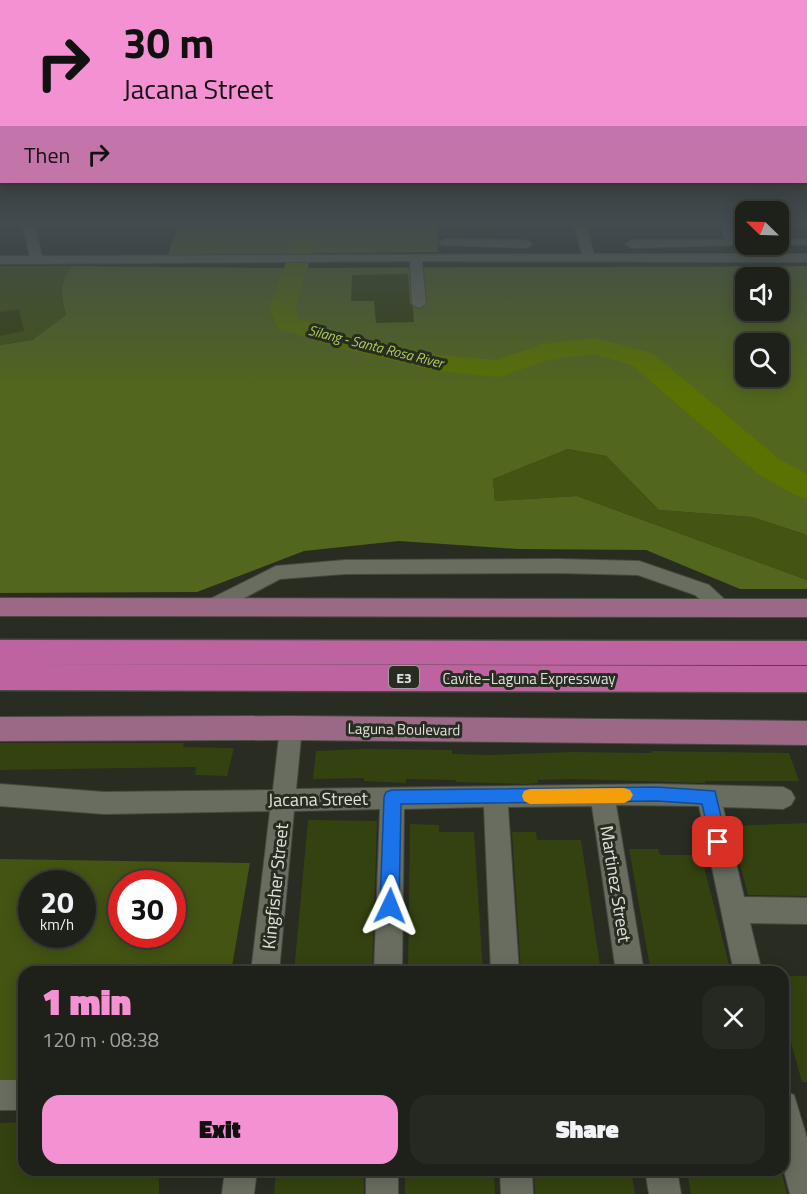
<!DOCTYPE html>
<html lang="en">
<head>
<meta charset="utf-8">
<style>
  body { margin:0; font-family:"Titillium Web",sans-serif; background:#262922; color:#f1f3f6; height:100vh; display:flex; flex-direction:column; font-size:22px; white-space:nowrap }
  * { box-sizing:border-box; margin:0 }
  p { font-size:20px; color:#a1a3a2 }
  .icon { flex:none; width:33px; height:33px; fill:none; stroke:currentColor; stroke-width:2; stroke-linecap:round; stroke-linejoin:round }
  .map { position:relative; flex:1; overflow:hidden }
  .details { position:absolute; left:18px; top:966px; width:771px; height:210px; display:flex; flex-direction:column; background:#1e2119; border-radius:18px; box-shadow:0 3px 15px #0003,0 0 0 2px #3c3e38 }
  .details>* { flex:none }
  .guide { position:absolute; left:0px; top:0px; width:807px; height:183px; box-shadow:0 3px 15px #0003,0 0 0 2px #3c3e38; background:#f491d3; color:#111; overflow:hidden }
  .needle { width:39px; rotate:293deg }
  .buttons { position:absolute; left:735px; top:201px; display:grid; gap:12px }
  .buttons a { display:grid; place-items:center; width:54px; height:54px; border-radius:12px; background:#1e2119; box-shadow:0 3px 15px #0003,0 0 0 2px #3c3e38; font-size:30px }
  .speed { position:absolute; left:18px; top:870px; display:flex; gap:12px; font-size:30px; font-weight:700; text-align:center }
  .speed>* { display:grid; place-content:center; width:78px; height:78px; border-radius:50%; background:#1e2119; box-shadow:0 3px 15px #0003,0 0 0 2px #3c3e38; line-height:1 }
  .speed small { font-size:15px; font-weight:400 }
  .speed .limit { border:9px solid #d22; background:#fff; color:#111 }
  .pin { position:absolute; display:grid; place-items:center; width:51px; height:51px; color:#fff; margin:-26px; border-radius:12px; box-shadow:0 3px 9px #0006 }
  .me { position:absolute; width:66px; margin:-33px; rotate:2deg; stroke-linejoin:round; filter:drop-shadow(0 0 4px #0008) }
  .turn { display:flex; align-items:center; gap:21px; height:126px; padding:0 24px; font-size:27px }
  .turn .icon { width:78px; height:78px; stroke-width:2.5 }
  .turn b { display:block; font-size:42px; line-height:51px }
  .then { display:flex; align-items:center; height:57px; padding:0 24px; background:#0003; gap:12px; font-size:22px }
  .round { display:grid; place-items:center; flex:none; width:63px; height:63px; border-radius:18px; background:#262922 }
  .overview { display:flex; align-items:center; justify-content:space-between; height:102px; padding:0 24px }
  h1 { font-size:36px; font-weight:800; line-height:45px; color:#f491d3 }
  .action { display:flex; gap:12px; margin-top:auto; padding:12px 24px }
  .action a { flex:1; height:69px; border-radius:18px; background:#f491d3; color:#111; font-size:24px; font-weight:800; line-height:69px; text-align:center }
  .action a+a { background:#262922; color:#f1f3f6 }
  .map>svg:first-child { display:block }
  .green { fill:#435413; fill-rule:evenodd }
  .forest { fill:#52671d; fill-rule:evenodd }
  .lines { fill:none; stroke-linecap:round; stroke-linejoin:round }
  .river { fill:#597202; fill-rule:evenodd }
  .building { fill:#34420f }
  .minor-casing { stroke:#474a40; stroke-width:2 }
  .major-casing { stroke:#474a40; stroke-width:2 }
  .highway-casing { stroke:#474a40; stroke-width:3 }
  .minor { fill:#686d60; fill-rule:evenodd }
  .major { fill:#9b6886; fill-rule:evenodd }
  .highway { fill:#bd64a0; fill-rule:evenodd }
  .route { fill:#1a73e8; stroke:#114b97; stroke-width:1.5 }
  .slow { fill:#f59e0b }
  .labels { text-anchor:middle; dominant-baseline:central; stroke-width:6; stroke-linejoin:round; paint-order:stroke }
  .far-water-label { font-size:14px; font-style:italic; fill:#aed256; stroke:#282c21 }
  .shield { fill:#282c21; stroke:#a8aba3; stroke-width:1.5 }
  .shield-label { font-size:14px; font-weight:bold; fill:#dfe2db }
  .street-label { font-size:15px; fill:#dfe2db; stroke:#282c21 }
  .near-street-label { font-size:18px; fill:#dfe2db; stroke:#282c21 }
</style>
</head>
<body>
<div class="map">
<svg width="807" height="1194" viewBox="0 0 807 1194">
  <rect width="100%" height="100%" fill="#282c21"/>
  <!-- green -->
  <g class="green">
    <path d="M0 266H73C59 281 60 296 66 315L32 340 0 345Z"/>
    <path d="M568 449 606 456 659 510 752 517 807 535V580L577 496 495 501 493 479Z"/>
    <path d="M0 859 250 863 231 972H24V1080H0ZM32 884H82V934H32ZM122 884H172V934H122Z"/>
  </g>
  <!-- forest -->
  <g class="forest">
    <path d="M168 224H437L438 252 168 255 176 231Z"/>
    <path d="M73 266 278 268 807 266V535L752 517 659 510 606 456 568 449 493 479 495 501 577 496 807 580V589H740L646 550 518 549 399 541 304 551 197 592 0 593V345L32 340 66 315C60 296 59 281 73 266ZM746 278H778V310H746ZM746 344H778V376H746Z"/>
  </g>
  <g class="lines">
    <!-- river -->
    <path class="river" d="M289 224H311L316 241 295 308 298 318 350 335 438 355 497 360 542 344 594 338 652 353 779 459 807 474V498L795 495 757 473 632 365 593 354 547 360 500 377 438 371 334 347 278 328 269 308 294 241Z"/>
  </g>
  <!-- building -->
  <g class="building">
    <path d="M408 274 410 304 413 307 414 322 376 323 374 301H351L352 275Z"/>
    <path d="M19 309 24 331 0 336V312Z"/>
    <path d="M0 743H184L183 747 234 748 227 776 195 775 196 767 0 770Z"/>
    <path d="M366 749 452 750V754L490 755 572 752 651 753V751L789 753 799 781H705V783L572 779 538 780V783L527 784 456 782V780L406 779V783L364 781V778L313 779 316 751Z"/>
    <path d="M308 820 377 821 372 972H294Z"/>
    <path d="M807 823V896L748 895 730 826Z"/>
    <path d="M410 824 439 825V832H474L483 972H408Z"/>
    <path d="M512 832H536L537 840H581L601 972H521Z"/>
    <path d="M629 849H658L660 855H701L731 972H651Z"/>
    <path d="M783 976H807V1082H802L783 1014Z"/>
    <path d="M24 1122V1170H159V1194H0V1123Z"/>
    <path d="M276 1170H364V1194H274Z"/>
    <path d="M405 1170H494L495 1194H405Z"/>
    <path d="M534 1170H631L635 1194H535Z"/>
    <path d="M687 1170H781L787 1194H691Z"/>
  </g>
  <g class="lines">
    <!-- minor casing -->
    <g class="minor-casing">
      <g id="minor">
        <path d="M22 224H34L42 256 582 254 574 224H585L594 254H807V262L422 261 426 304 419 308 412 304 410 261 0 264V256H30Z"/>
        <path d="M719 224H730L740 243 738 245 631 248 625 244 631 240H726Z"/>
        <path d="M445 239 526 240 532 244 526 248 441 245 439 243Z"/>
        <path d="M778 239H807V245L774 244H778Z"/>
        <path d="M558 559 639 561 709 585 735 609 732 614 725 616 718 614 695 595 638 575 558 573 345 574 280 579 218 612 211 614 204 612 201 607 204 602 276 566 345 560Z"/>
        <path d="M291 719 299 721 302 728 296 789 657 784 783 787 791 791 795 798 791 805 783 809 723 807 744 897 807 898V924L750 923 762 972H734L699 806 616 805 644 972H616L592 806 508 807 519 972H491L484 807 404 809 402 972H374L380 809 294 811 279 972H251L270 811 104 814 0 806V784L104 792 273 790 280 728 283 721Z"/>
        <rect x="0" y="1080" width="24" height="30"/>
        <path d="M783 1091 794 1095 807 1138V1194H790L783 1167Z"/>
        <path d="M225 1170H257L254 1194H222Z"/>
        <rect x="366" y="1170" width="32" height="24"/>
        <path d="M500 1170H532L533 1194H501Z"/>
        <path d="M645 1170H677L681 1194H649Z"/>
      </g>
    </g>
    <!-- major casing -->
    <g class="major-casing">
      <g id="major">
        <path d="M0 598 807 599V617L0 616Z"/>
        <path d="M291 716 807 721V745L291 740 0 741V717Z"/>
      </g>
    </g>
    <!-- highway casing -->
    <g class="highway-casing">
      <path id="highway" d="M0 640 807 641V665L7 664 807 666V692L0 690Z"/>
    </g>
    <!-- minor -->
    <use href="#minor" class="minor"/>
    <!-- major -->
    <use href="#major" class="major"/>
    <!-- highway -->
    <use href="#highway" class="highway"/>
  </g>
  <!-- sky -->
  <linearGradient id="sky" x2="0" y2="1"><stop stop-color="#161812"/><stop offset="0.57" stop-color="#424b4e"/><stop offset="1" stop-color="#424b4e" stop-opacity="0"/></linearGradient>
  <rect width="807" height="392" fill="url(#sky)"/>
  <!-- route -->
  <path class="route" d="M657 787 715 791 727 842 725 848 718 850 712 848 702 804 657 801 401 804 399 906 396 913 390 915 383 913 380 906 384 797 386 792 392 790Z"/>
  <!-- slow -->
  <path class="slow" d="M624 788 630 790 633 795 630 800 624 803 530 804 524 801 522 796 524 791 530 789Z"/>
  <g class="labels">
    <!-- far-water labels -->
    <g class="far-water-label">
      <text transform="translate(376 346) rotate(14)">Silang - Santa Rosa River</text>
    </g>
    <!-- shield labels -->
    <rect class="shield" x="389" y="666" width="30" height="22" rx="4.5"/>
    <g class="shield-label">
      <text x="404" y="677">E3</text>
    </g>
    <!-- street labels -->
    <g class="street-label">
      <text x="529" y="678">Cavite–Laguna Expressway</text>
      <text transform="translate(404 729) rotate(1)">Laguna Boulevard</text>
    </g>
    <!-- near-street labels -->
    <g class="near-street-label">
      <text transform="translate(318 799) rotate(-1)">Jacana Street</text>
      <text transform="translate(616 884) rotate(81)">Martinez Street</text>
      <text transform="translate(275 886) rotate(-84)">Kingfisher Street</text>
    </g>
  </g>
</svg>
<div class="buttons">
<a><svg class="needle" viewBox="-14 -14 28 28"><path d="M0-13l5 13h-10z" fill="#e53935"/><path d="M0 13l5-13h-10z" fill="#a1a3a2"/></svg></a>
<a><svg class="icon" aria-label="sound" viewBox="0 0 24 24"><path d="M4 9h4l5-4v14l-5-4H4zM17 9q2 3 0 6"/></svg></a>
<a><svg class="icon" aria-label="search" viewBox="0 0 24 24"><circle cx="10" cy="10" r="6"/><path d="M15 15l6 6"/></svg></a>
</div>
<div class="speed"><div>20<small>km/h</small></div><div class="limit">30</div></div>
<div class="pin" style="left:718px;top:842px;background:#d93025"><svg class="icon" aria-label="arrive" viewBox="0 0 24 24"><path d="M6 21V4h12l-3 4 3 4H6"/></svg></div>
<svg class="me" style="left:390px;top:906px" viewBox="-20 -20 40 40"><path d="M0-17L14 15 0 8-14 15z" fill="#1a73e8" stroke="#fff" stroke-width="4"/></svg>
<div class="guide">
<div class="turn"><svg class="icon" aria-label="right" viewBox="0 0 24 24"><path d="M7 20v-9h11M14 6l5 5-5 5"/></svg><div><b>30 m</b>Jacana Street</div></div>
<div class="then">Then<svg class="icon" aria-label="right" viewBox="0 0 24 24"><path d="M7 20v-9h11M14 6l5 5-5 5"/></svg></div>
</div>
<section class="details">
<div class="overview"><div><h1>1 min</h1><p>120 m · 08:38</p></div><a class="round"><svg class="icon" aria-label="close" viewBox="0 0 24 24"><path d="M6 6l12 12M18 6L6 18"/></svg></a></div>
<div class="action"><a>Exit</a><a>Share</a></div>
</section>
</div>
</body>
</html>
